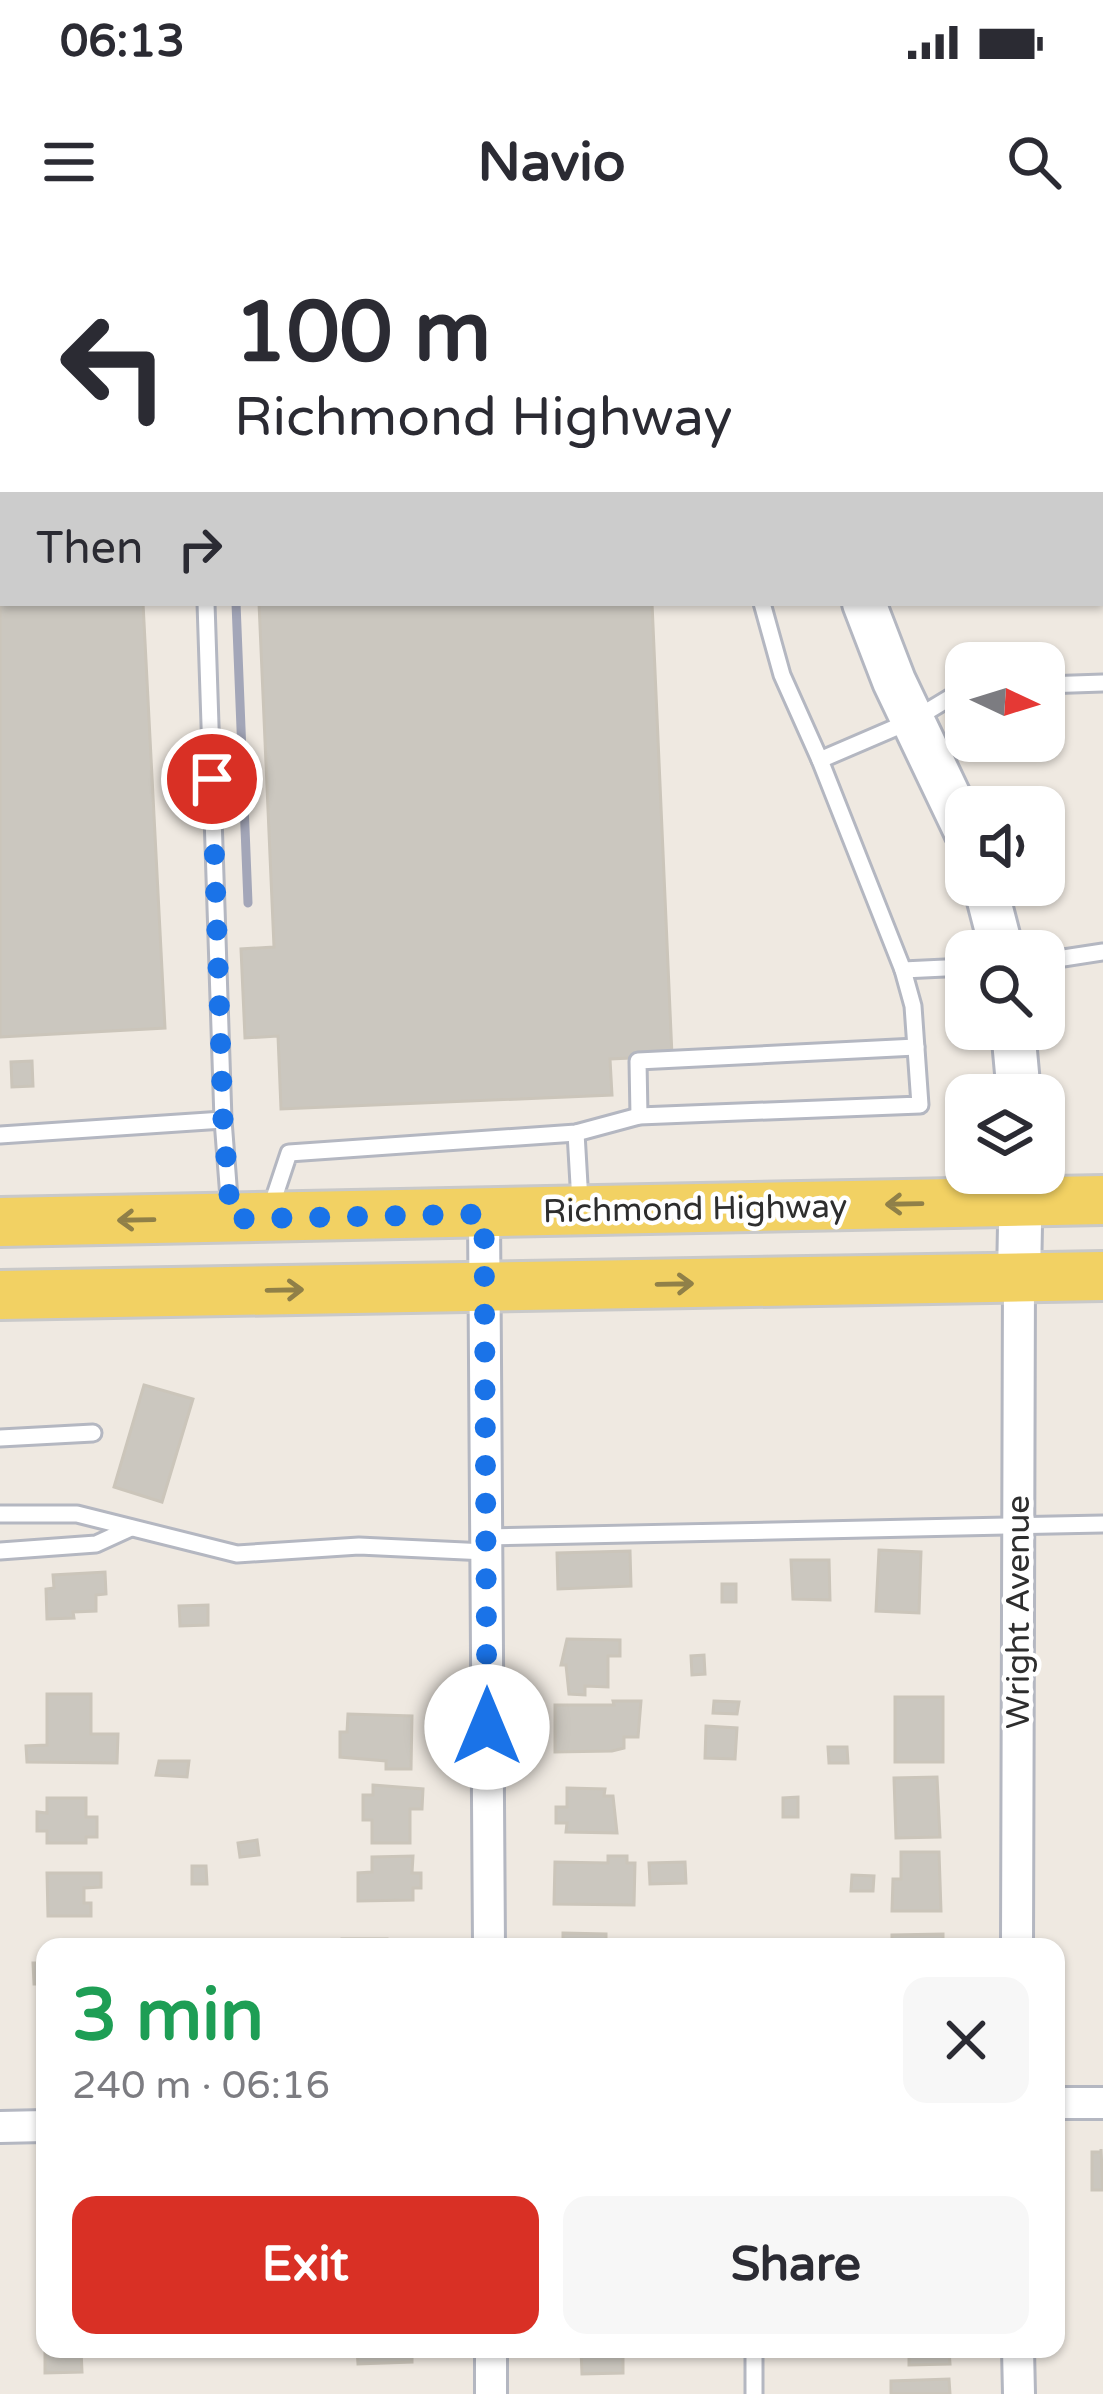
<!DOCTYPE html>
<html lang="en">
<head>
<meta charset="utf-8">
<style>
  body { margin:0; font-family:"Varela Round",sans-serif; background:#f7f7f7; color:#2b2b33; height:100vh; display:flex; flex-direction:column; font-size:45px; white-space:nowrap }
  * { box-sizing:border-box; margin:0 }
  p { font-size:39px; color:#7c7c81 }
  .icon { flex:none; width:66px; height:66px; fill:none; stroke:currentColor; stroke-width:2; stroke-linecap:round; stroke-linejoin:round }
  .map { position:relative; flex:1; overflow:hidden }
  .drawer { position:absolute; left:36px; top:1698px; width:1029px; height:420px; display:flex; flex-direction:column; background:#fff; border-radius:24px; box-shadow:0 3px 9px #0004 }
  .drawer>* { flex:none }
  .guide { position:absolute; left:0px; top:0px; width:1104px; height:366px; box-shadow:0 3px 9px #0004; background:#fff; color:#2b2b33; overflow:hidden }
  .needle { width:78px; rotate:94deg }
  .buttons { position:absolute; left:945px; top:402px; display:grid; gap:24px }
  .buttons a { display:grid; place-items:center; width:120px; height:120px; border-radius:24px; background:#fff; box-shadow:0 3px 9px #0004; font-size:60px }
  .pin { position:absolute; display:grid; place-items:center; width:102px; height:102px; color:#fff; margin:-51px; border:6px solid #fff; border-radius:50%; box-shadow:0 3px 12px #0007 }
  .me { position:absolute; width:132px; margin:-66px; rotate:0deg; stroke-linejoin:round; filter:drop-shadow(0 0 9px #0008) }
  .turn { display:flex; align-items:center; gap:42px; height:252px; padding:0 36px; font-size:54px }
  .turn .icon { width:156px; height:156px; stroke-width:2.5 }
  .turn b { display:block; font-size:84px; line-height:102px }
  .then { display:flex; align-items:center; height:114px; padding:0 36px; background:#0003; gap:24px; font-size:45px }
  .round { display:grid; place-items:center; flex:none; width:126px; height:126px; border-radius:24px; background:#f7f7f7 }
  .headline { display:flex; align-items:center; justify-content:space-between; height:204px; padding:0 36px }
  h1 { font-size:72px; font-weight:800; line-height:90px; color:#1e9e55 }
  .action { display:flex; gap:24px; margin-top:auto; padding:24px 36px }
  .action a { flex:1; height:138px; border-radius:24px; background:#d93025; color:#fff; font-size:48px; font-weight:800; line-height:138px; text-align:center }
  .action a+a { background:#f7f7f7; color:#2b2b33 }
  .status { display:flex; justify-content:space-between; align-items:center; height:84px; padding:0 60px; background:#fff; direction:ltr }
  .status svg { height:33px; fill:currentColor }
  header { display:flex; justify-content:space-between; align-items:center; height:156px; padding:0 36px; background:#fff; font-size:54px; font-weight:800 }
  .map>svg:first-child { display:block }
  .building { fill:#cbc7bf; stroke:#cbc5ba; stroke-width:3 }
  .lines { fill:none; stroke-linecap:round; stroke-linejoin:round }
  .lane-casing { stroke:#b4b7c1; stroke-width:21 }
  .street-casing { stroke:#b4b7c1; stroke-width:36 }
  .secondary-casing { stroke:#b4b7c1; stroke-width:48 }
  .primary-casing { stroke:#c9c9c9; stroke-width:54 }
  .lane { stroke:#fff; stroke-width:15 }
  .street { stroke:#fff; stroke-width:30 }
  .secondary { stroke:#fff; stroke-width:42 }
  .primary { stroke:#f2d163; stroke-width:48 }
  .rail { stroke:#a3a6b8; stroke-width:9 }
  .oneway { stroke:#908048 }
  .route { stroke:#1a73e8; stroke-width:21; stroke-dasharray:0 37.8 }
  .labels { text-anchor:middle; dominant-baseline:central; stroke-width:9; stroke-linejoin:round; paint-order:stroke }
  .street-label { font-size:33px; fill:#2e2e2e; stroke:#fff }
</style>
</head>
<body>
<div class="status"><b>06:13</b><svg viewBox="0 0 49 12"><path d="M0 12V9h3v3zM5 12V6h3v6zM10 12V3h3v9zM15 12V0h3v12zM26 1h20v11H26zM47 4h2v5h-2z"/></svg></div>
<header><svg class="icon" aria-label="menu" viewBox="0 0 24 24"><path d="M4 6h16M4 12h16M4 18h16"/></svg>Navio<svg class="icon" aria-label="search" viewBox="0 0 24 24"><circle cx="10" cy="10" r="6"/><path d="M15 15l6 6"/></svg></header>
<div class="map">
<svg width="1103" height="2154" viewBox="0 0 1103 2154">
  <rect width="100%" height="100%" fill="#efe9e1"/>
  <!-- building -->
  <g class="building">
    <path d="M321 0H636V3H319Z"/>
    <path d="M911 0H1103V166L1101 3Z"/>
    <path d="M0 179H3V363H143L165 788 0 797Z"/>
    <path d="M259 363H652L672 816 610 819 612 855 281 869 278 796 245 798 241 709 274 707Z"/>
    <path d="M32 821 33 846 12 847 11 822Z"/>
    <path d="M144 1145 193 1159 162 1262 114 1247Z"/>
    <path d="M879 1310 921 1312 919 1373 876 1371Z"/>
    <path d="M630 1311 631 1346 558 1349 557 1313Z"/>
    <path d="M791 1320H829L830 1360 793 1359Z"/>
    <path d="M105 1332 106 1354 96 1355V1371L73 1372 74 1378 47 1379 46 1349 54 1348 53 1335Z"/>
    <rect x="722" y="1344" width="14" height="18"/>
    <path d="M208 1365V1385L180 1386 179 1366Z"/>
    <path d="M567 1399 620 1400V1416H608V1447L585 1446V1455L569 1454 566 1425H561Z"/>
    <path d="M704 1415 705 1434 692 1435 691 1416Z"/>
    <path d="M47 1454H91V1494H118L117 1523 27 1522 26 1506 47 1505Z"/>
    <rect x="895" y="1457" width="48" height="65"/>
    <path d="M613 1461H641L638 1497H624V1508L612 1511 555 1512V1465H614Z"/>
    <path d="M714 1461 739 1462 737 1474 713 1473Z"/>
    <path d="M348 1474 412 1476 411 1529H386V1521L340 1517V1492H347Z"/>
    <path d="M706 1486 737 1488 735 1519 705 1518Z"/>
    <path d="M828 1507H847L848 1523H829Z"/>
    <path d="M159 1521H189L187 1537 156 1535Z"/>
    <path d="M937 1537 940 1597 896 1598 894 1538Z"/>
    <path d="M373 1545 423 1549 422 1569H410V1603H372V1580H363V1555H373Z"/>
    <path d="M567 1548 605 1549 604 1556H613L617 1593 566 1592 567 1583H556V1567H567Z"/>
    <path d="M798 1557V1577H783V1558Z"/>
    <path d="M47 1558H86V1577H97V1597H86V1603H47V1591H37V1572L47 1573Z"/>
    <path d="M257 1600 259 1615 240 1617 238 1603Z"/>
    <path d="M901 1612H939L941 1671H892L893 1639H901Z"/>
    <path d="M413 1616 412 1633H421V1648H413V1660L358 1661V1633L372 1632V1617Z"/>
    <path d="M608 1616H627V1623H635L634 1665 554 1664 555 1622 608 1623Z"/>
    <path d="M685 1622 686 1643 650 1644 649 1623Z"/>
    <path d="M192 1626H206L207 1644H192Z"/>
    <path d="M47 1633H101V1647L84 1648V1663H91V1676H48Z"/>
    <path d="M852 1635 874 1636 873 1651H851Z"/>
    <path d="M563 1693 606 1694V1707H555L563 1706Z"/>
    <path d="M943 1694V1707H892V1695Z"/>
    <rect x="342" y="1699" width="45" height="8"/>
    <path d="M33 1723H45V1744H34Z"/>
    <path d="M1101 1909 1103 1950H1092V1912H1101Z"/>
    <path d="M45 2095V2109H81L82 2132 45 2133Z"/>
    <path d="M357 2109H412V2122L358 2124Z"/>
    <path d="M581 2109H623V2133L582 2134Z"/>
    <path d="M909 2109H949L950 2124 909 2125Z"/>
    <path d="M949 2139 950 2154H891V2141Z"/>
  </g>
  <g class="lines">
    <!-- lane casing -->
    <g class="lane-casing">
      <g id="lane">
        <path d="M711 0V3"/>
        <path d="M1101 283H1103"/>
        <path d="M206 363 223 880"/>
        <path d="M762 363 782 435 820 520"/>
        <path d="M1044 445 1103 443"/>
        <path d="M966 448 913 480 820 520 903 730 966 727"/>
        <path d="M1044 721 1103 712"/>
        <path d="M639 876 638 821 916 807"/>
        <path d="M576 893 580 962"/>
        <path d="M0 895 223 880 230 971"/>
        <path d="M270 970 289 913 576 893 639 876 920 865 913 766 903 730"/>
        <path d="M0 1198 93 1193"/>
        <path d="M0 1274H77L237 1314 359 1306 486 1312"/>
        <path d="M486 1297 1103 1284"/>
        <path d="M0 1311 96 1304 131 1288"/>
        <path d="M754 2109V2154"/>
      </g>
    </g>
    <!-- street casing -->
    <g class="street-casing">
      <g id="street">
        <path d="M484 974 489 1707"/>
        <path d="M1017 1707 1019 1038"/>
        <path d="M1056 1863H1103"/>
        <path d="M0 1887 45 1886"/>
        <path d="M491 2109V2154"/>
        <path d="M1018 2109 1019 2154"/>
      </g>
    </g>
    <!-- secondary casing -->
    <g class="secondary-casing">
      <g id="secondary">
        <path d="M822 0V3"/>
        <path d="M864 363 894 441 966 592"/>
        <path d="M985 645 1002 711"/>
        <path d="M1013 789 1019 855"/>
        <path d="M1019 1038 1021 933"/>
      </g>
    </g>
    <!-- primary casing -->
    <g class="primary-casing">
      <g id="primary">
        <path d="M0 982 1103 960"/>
        <path d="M0 1055 1103 1036"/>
      </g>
    </g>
    <!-- lane -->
    <use href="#lane" class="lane"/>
    <!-- street -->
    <use href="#street" class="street"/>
    <!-- secondary -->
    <use href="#secondary" class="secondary"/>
    <!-- primary -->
    <use href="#primary" class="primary"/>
    <!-- rail -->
    <g class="rail">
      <path d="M306 3 308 0"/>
      <path d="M236 363 248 663"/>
    </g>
  </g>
  <!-- one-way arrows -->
  <defs><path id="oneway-shaft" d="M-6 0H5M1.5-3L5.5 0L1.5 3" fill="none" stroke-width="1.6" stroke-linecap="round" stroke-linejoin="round" transform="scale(3)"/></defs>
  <g class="oneway">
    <use href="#oneway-shaft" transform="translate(904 964) rotate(179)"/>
    <use href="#oneway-shaft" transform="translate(136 980) rotate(179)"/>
    <use href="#oneway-shaft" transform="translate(675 1044) rotate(-1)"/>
    <use href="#oneway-shaft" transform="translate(285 1050) rotate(-1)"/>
  </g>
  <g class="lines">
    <!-- route -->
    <path class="route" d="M212 539 223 880 231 979 484 974 487 1487"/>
  </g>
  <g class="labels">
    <!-- street labels -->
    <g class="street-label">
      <text transform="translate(695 969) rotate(-1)">Richmond Highway</text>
      <text transform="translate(1018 1372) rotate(-90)">Wright Avenue</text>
    </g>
  </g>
</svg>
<div class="buttons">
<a><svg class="needle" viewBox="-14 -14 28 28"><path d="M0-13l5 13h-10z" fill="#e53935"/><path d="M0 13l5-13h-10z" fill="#7c7c81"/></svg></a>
<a><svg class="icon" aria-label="sound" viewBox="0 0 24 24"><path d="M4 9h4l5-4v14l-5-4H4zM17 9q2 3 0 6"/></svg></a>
<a><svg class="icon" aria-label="search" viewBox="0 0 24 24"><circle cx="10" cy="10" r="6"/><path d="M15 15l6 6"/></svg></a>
<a><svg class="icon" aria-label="layers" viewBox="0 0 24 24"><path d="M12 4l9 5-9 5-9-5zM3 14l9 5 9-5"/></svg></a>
</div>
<div class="pin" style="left:212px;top:539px;background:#d93025"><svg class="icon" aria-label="arrive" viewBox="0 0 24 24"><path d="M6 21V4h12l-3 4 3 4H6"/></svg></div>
<svg class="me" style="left:487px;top:1487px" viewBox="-20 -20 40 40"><circle r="19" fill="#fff"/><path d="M0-13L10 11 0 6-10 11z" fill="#1a73e8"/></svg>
<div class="guide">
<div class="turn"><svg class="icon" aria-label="left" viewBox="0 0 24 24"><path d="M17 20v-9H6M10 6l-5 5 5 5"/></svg><div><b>100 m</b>Richmond Highway</div></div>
<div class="then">Then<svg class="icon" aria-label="right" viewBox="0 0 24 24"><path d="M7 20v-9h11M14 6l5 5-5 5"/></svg></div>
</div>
<section class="drawer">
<div class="headline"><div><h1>3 min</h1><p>240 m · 06:16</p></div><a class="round"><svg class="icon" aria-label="close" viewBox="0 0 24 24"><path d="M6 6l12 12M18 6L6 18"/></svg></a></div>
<div class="action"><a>Exit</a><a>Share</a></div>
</section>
</div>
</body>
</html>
